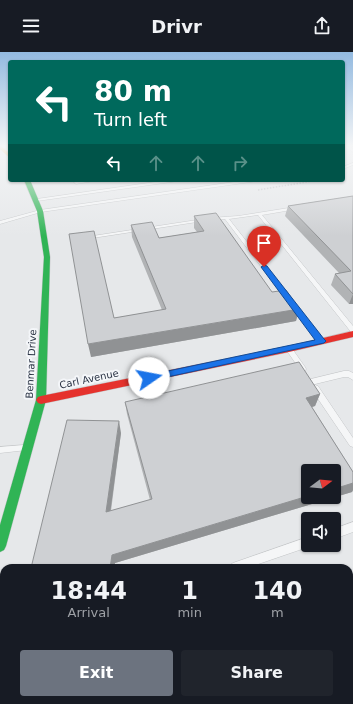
<!DOCTYPE html>
<html lang="en">
<head>
<meta charset="utf-8">
<style>
  body { margin:0; font-family:"DejaVu Sans",sans-serif; background:#20242c; color:#f1f3f6; height:100vh; display:flex; flex-direction:column; font-size:15px; white-space:nowrap }
  * { box-sizing:border-box; margin:0 }
  p { font-size:13px; color:#9ea1a6 }
  .icon { flex:none; width:22px; height:22px; fill:none; stroke:currentColor; stroke-width:2; stroke-linecap:round; stroke-linejoin:round }
  .map { position:relative; flex:1; overflow:hidden }
  .side { position:absolute; left:0px; top:512px; width:353px; height:140px; display:flex; flex-direction:column; background:#171b24; border-radius:12px 12px 0 0; box-shadow:0 1px 3px #0004 }
  .side>* { flex:none }
  .top-card { position:absolute; left:8px; top:8px; width:337px; height:122px; border-radius:4px; box-shadow:0 1px 3px #0004; background:#00695c; color:#fff; overflow:hidden }
  .needle { width:26px; rotate:74deg }
  .tools { position:absolute; left:301px; top:412px; display:grid; gap:8px }
  .tools a { display:grid; place-items:center; width:40px; height:40px; border-radius:4px; background:#171b24; box-shadow:0 1px 3px #0004; font-size:20px }
  .pin { position:absolute; display:grid; place-items:center; width:34px; height:34px; color:#fff; margin:-41px -17px; border-radius:50% 50% 50% 0; rotate:-45deg; box-shadow:0 0 4px #0007 }
  .pin .icon { rotate:45deg }
  .me { position:absolute; width:44px; margin:-22px; rotate:78deg; stroke-linejoin:round; filter:drop-shadow(0 0 3px #0008) }
  .turn { display:flex; align-items:center; gap:14px; height:84px; padding:0 20px; font-size:18px }
  .turn .icon { width:52px; height:52px; stroke-width:2.5 }
  .turn b { display:block; font-size:28px; line-height:34px }
  .lanes { display:flex; align-items:center; height:38px; padding:0 20px; background:#0003; justify-content:center; gap:20px; direction:ltr }
  .lanes .off { opacity:.35 }
  .eta { display:flex; justify-content:space-evenly; align-items:center; height:68px; text-align:center }
  .eta b { font-size:24px; font-weight:800; line-height:28px }
  .button { display:flex; gap:8px; margin-top:auto; padding:8px 20px }
  .button a { flex:1; height:46px; border-radius:4px; background:#6c737f; color:#fff; font-size:16px; font-weight:800; line-height:46px; text-align:center }
  .button a+a { background:#20242c; color:#f1f3f6 }
  header { display:flex; justify-content:space-between; align-items:center; height:52px; padding:0 20px; background:#171b24; font-size:18px; font-weight:800 }
  .map>svg:first-child { display:block }
  .lines { fill:none; stroke-linecap:round; stroke-linejoin:round }
  .lane-casing { stroke:#c4c6c8; stroke-width:1 }
  .street-casing { stroke:#c4c6c8; stroke-width:1 }
  .fast-casing { stroke:#c4c6c8; stroke-width:1 }
  .slow-casing { stroke:#c4c6c8; stroke-width:1 }
  .jam-casing { stroke:#c4c6c8; stroke-width:1 }
  .path { stroke:#c5c6ca; stroke-width:1.5; stroke-dasharray:1.5 1.5; stroke-linecap:butt }
  .lane { fill:#f5f6f7; fill-rule:evenodd }
  .street { fill:#f5f6f7; fill-rule:evenodd }
  .fast { fill:#30b455; fill-rule:evenodd }
  .slow { fill:#ff9f0a; fill-rule:evenodd }
  .jam { fill:#e5322d; fill-rule:evenodd }
  .wall { fill:#b1b3b5 }
  .shaded-wall { fill:#909294 }
  .building { fill:#ced0d3; stroke:#909294 }
  .route { fill:#1a73e8; stroke:#114b97 }
  .labels { text-anchor:middle; dominant-baseline:central; stroke-width:4; stroke-linejoin:round; paint-order:stroke }
  .street-label { font-size:10px; fill:#2b3445; stroke:#f4f6f9 }
</style>
</head>
<body>
<header><svg class="icon" aria-label="menu" viewBox="0 0 24 24"><path d="M4 6h16M4 12h16M4 18h16"/></svg>Drivr<svg class="icon" aria-label="share" viewBox="0 0 24 24"><path d="M12 15V3M7 8l5-5 5 5M5 13v7h14v-7"/></svg></header>
<div class="map">
<svg width="353" height="652" viewBox="0 0 353 652">
  <rect width="100%" height="100%" fill="#e6e8ea"/>
  <g class="lines">
    <!-- lane casing -->
    <g class="lane-casing">
      <g id="lane">
        <path d="M343 93H346L353 97V100L343 94Z"/>
        <path d="M353 111V113L343 117V115Z"/>
        <path d="M72 128H76L77 130 100 128 76 132Z"/>
        <path d="M169 128H180L178 129 37 149 35 148 37 147Z"/>
        <path d="M248 128H259L257 129 41 160 0 172V169L40 158Z"/>
        <path d="M295 155H297V157L262 163 353 274V280H351L258 163 229 167 323 287 324 289 323 291H319L225 167 210 168 86 187 84 186 86 185 210 166 238 164Z"/>
        <path d="M287 295H291L305 315 306 317 305 319H301L287 299 286 297Z"/>
        <path d="M344 319H349L353 321V328L348 325H344L311 333 309 332 307 330 309 328 311 327Z"/>
        <path d="M315 333 318 334 353 386V395L350 394 312 338 311 336 312 334Z"/>
        <path d="M24 393 27 394 28 396 27 398 0 401V395Z"/>
        <path d="M353 470V480L334 487V477Z"/>
        <path d="M308 485V493H311L308 495 247 516H228L230 513 233 511Z"/>
        <path d="M353 534V544L349 545V535Z"/>
        <rect x="0" y="614" width="4" height="12"/>
      </g>
    </g>
    <!-- street casing -->
    <g class="street-casing">
      <path id="street" d="M0 93H10V95L1 97Z"/>
    </g>
    <!-- fast casing -->
    <g class="fast-casing">
      <path id="fast" d="M24 128H30L43 159 50 205 46 348 6 494 4 498 0 500V473L36 348 44 205 37 159Z"/>
    </g>
    <!-- slow casing -->
    <g class="slow-casing">
      <path id="slow" d="M0 93 10 102V106L0 97Z"/>
    </g>
    <!-- jam casing -->
    <g class="jam-casing">
      <path id="jam" d="M353 279V285L289 300 41 352 38 351 36 348 38 345 41 344 289 294Z"/>
    </g>
    <!-- path -->
    <path class="path" d="M258 138 319 128"/>
    <!-- lane -->
    <use href="#lane" class="lane"/>
    <!-- street -->
    <use href="#street" class="street"/>
    <!-- fast -->
    <use href="#fast" class="fast"/>
    <!-- slow -->
    <use href="#slow" class="slow"/>
    <!-- jam -->
    <use href="#jam" class="jam"/>
  </g>
  <!-- wall -->
  <g class="wall">
    <path d="M353 144V252H349L331 233 335 222 339 221 285 164 288 154Z"/>
    <path d="M194 164 272 240 299 257 296 269 91 305 114 266 162 258 132 185 131 173 159 186 197 180 194 176Z"/>
    <path d="M320 342 315 354 312 355 353 420V438L352 440 115 511 114 516H31L121 381 111 459 150 448 127 362 125 350Z"/>
  </g>
  <!-- shaded-wall -->
  <g class="shaded-wall">
    <path d="M353 242V252H349Z"/>
    <path d="M299 257 296 269 91 305 88 292Z"/>
    <path d="M320 342 315 354 302 358 306 346Z"/>
    <path d="M119 369 121 381 109 469 106 460Z"/>
    <path d="M353 431V438L352 440 115 511 114 516H110L112 503 308 444V445H334V437Z"/>
    <path d="M91 648H95L94 652H90Z"/>
  </g>
  <!-- building -->
  <g class="building">
    <path d="M353 144V242L335 222 351 219 288 154Z"/>
    <path d="M216 161 272 240 286 238 299 257 88 292 69 182 94 179 114 266 166 257 131 173 152 170 159 186 204 179 194 164Z"/>
    <path d="M299 310 320 342 306 346 353 420V431L334 437V419H308V444L112 503 110 516H31L67 368 119 369 106 460 152 447 125 350Z"/>
    <path d="M353 592V652H194L205 648H349V593Z"/>
    <path d="M20 648H91L90 652H19Z"/>
  </g>
  <!-- sky -->
  <linearGradient id="sky" x2="0" y2="1"><stop stop-color="#93bae0"/><stop offset="0.51" stop-color="#f4f5f6"/><stop offset="1" stop-color="#f4f5f6" stop-opacity="0"/></linearGradient>
  <rect width="353" height="184" fill="url(#sky)"/>
  <!-- route -->
  <path class="route" d="M264 213 267 214 324 287 326 289 324 291 149 329 146 328 145 326 149 323 315 288 261 215Z"/>
  <g class="labels">
    <!-- street labels -->
    <g class="street-label">
      <text transform="translate(31 312) rotate(-87)">Benmar Drive</text>
      <text transform="translate(89 327) rotate(-12)">Carl Avenue</text>
    </g>
  </g>
</svg>
<div class="tools">
<a><svg class="needle" viewBox="-14 -14 28 28"><path d="M0-13l5 13h-10z" fill="#e53935"/><path d="M0 13l5-13h-10z" fill="#9ea1a6"/></svg></a>
<a><svg class="icon" aria-label="sound" viewBox="0 0 24 24"><path d="M4 9h4l5-4v14l-5-4H4zM17 9q2 3 0 6"/></svg></a>
</div>
<div class="pin" style="left:264px;top:215px;background:#d93025"><svg class="icon" aria-label="arrive" viewBox="0 0 24 24"><path d="M6 21V4h12l-3 4 3 4H6"/></svg></div>
<svg class="me" style="left:149px;top:326px" viewBox="-20 -20 40 40"><circle r="19" fill="#fff"/><path d="M0-13L10 11 0 6-10 11z" fill="#1a73e8"/></svg>
<div class="top-card">
<div class="turn"><svg class="icon" aria-label="left" viewBox="0 0 24 24"><path d="M17 20v-9H6M10 6l-5 5 5 5"/></svg><div><b>80 m</b>Turn left</div></div>
<div class="lanes"><svg class="icon" aria-label="left" viewBox="0 0 24 24"><path d="M17 20v-9H6M10 6l-5 5 5 5"/></svg><svg class="icon off" aria-label="ahead" viewBox="0 0 24 24"><path d="M12 20V5M6 11l6-6 6 6"/></svg><svg class="icon off" aria-label="ahead" viewBox="0 0 24 24"><path d="M12 20V5M6 11l6-6 6 6"/></svg><svg class="icon off" aria-label="right" viewBox="0 0 24 24"><path d="M7 20v-9h11M14 6l5 5-5 5"/></svg></div>
</div>
<section class="side">
<div class="eta">
<div><b>18:44</b><p>Arrival</p></div>
<div><b>1</b><p>min</p></div>
<div><b>140</b><p>m</p></div>
</div>
<div class="button"><a>Exit</a><a>Share</a></div>
</section>
</div>
</body>
</html>
